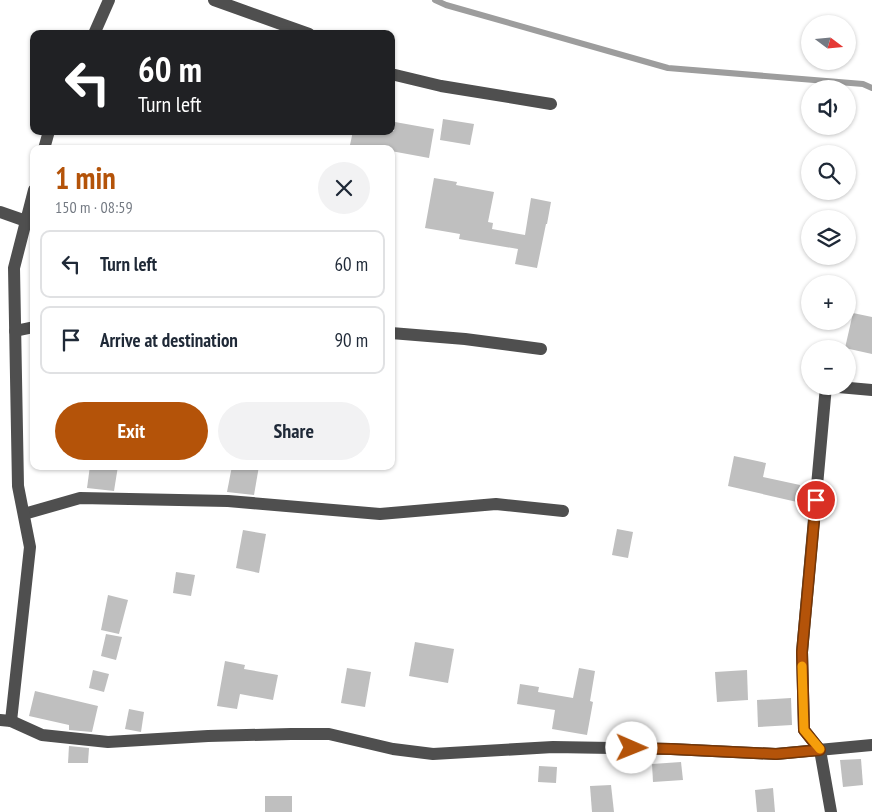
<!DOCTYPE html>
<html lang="en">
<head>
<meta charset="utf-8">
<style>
  body { margin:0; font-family:"PT Sans Narrow",sans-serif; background:#f2f2f3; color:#1f2937; height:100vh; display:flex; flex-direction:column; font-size:19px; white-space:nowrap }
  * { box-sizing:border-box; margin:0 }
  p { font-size:16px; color:#747a83 }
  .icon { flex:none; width:28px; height:28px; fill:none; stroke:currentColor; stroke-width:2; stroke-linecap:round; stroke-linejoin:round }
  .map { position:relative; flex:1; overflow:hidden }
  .drawer { position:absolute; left:30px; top:145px; width:365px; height:325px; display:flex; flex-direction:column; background:#fff; border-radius:10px; box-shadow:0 1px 4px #0004 }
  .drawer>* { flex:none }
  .guide { position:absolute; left:30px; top:30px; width:365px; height:105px; border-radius:10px; box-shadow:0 1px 4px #0004; background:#202124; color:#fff; overflow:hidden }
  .needle { width:32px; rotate:106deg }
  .controls { position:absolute; left:801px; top:15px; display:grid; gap:10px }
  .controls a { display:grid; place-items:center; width:55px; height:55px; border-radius:50%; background:#fff; box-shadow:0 1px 4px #0004; font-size:25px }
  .pin { position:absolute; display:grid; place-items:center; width:42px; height:42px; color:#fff; margin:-21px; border:2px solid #fff; border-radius:50%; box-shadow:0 1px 5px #0007 }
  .me { position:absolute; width:55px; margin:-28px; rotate:91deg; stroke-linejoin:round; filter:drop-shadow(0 0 4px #0008) }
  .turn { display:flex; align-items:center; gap:18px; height:105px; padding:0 25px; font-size:22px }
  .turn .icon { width:65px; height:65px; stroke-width:2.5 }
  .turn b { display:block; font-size:35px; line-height:42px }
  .round { display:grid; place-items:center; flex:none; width:52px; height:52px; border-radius:26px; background:#f2f2f3 }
  .headline { display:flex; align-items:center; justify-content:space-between; height:85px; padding:0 25px }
  h1 { font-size:30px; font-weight:800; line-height:38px; color:#b45309 }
  .cta { display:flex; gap:10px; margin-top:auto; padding:10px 25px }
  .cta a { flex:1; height:58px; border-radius:30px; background:#b45309; color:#fff; font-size:20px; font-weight:800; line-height:58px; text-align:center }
  .cta a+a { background:#f2f2f3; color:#1f2937 }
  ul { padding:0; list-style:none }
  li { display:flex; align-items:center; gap:15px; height:68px; margin:0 10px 8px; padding:0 15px; border:2px solid #e0e1e3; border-radius:10px }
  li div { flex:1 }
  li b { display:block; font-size:19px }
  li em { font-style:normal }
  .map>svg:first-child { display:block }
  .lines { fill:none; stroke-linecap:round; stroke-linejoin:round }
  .stream { stroke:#9d9d9d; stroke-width:6 }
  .building { fill:#bfbfbf }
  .minor { stroke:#4f4f4f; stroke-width:12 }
  .route-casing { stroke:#753606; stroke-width:12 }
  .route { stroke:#b45309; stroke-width:9 }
  .slow { stroke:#f59e0b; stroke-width:9 }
</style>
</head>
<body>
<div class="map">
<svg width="872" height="812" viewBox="0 0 872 812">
  <rect width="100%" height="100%" fill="#fff"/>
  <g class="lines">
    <!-- stream -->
    <path class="stream" d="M435 0 446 5 668 68 863 84 872 88"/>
  </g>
  <!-- building -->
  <g class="building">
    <path d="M443 119 474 124 470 145 440 140Z"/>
    <path d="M395 122 434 129 429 158 391 151V149H369L350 145 353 131H394Z"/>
    <path d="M434 178 457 182 456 185 494 192 488 222 493 223 492 229 525 235 531 198 551 202 547 224H546L537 268 515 264 518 249 459 239 460 234 425 228Z"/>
    <path d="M853 313 872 317V354L845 348Z"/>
    <path d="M734 456 766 463 763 477 800 485 797 502 728 486Z"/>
    <path d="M90 466H118L114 491 87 488Z"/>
    <path d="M232 466H259L254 495 227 492Z"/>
    <path d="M617 529 633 532 628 558 612 555Z"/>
    <path d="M243 530 266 534 259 573 236 568Z"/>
    <path d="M176 572 195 575 191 596 173 593Z"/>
    <path d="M108 595 128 600 119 634 101 630Z"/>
    <path d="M106 634 122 637 116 660 101 656Z"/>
    <path d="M415 642 454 649 448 683 409 676Z"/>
    <path d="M225 661 245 665 244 669 278 675 273 700 240 694 237 709 217 706Z"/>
    <path d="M347 668 371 672 365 707 341 703Z"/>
    <path d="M579 668 595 671 590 701 593 702 587 735 552 729 555 710 517 704 520 684 539 687 538 692 573 698Z"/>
    <path d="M93 670 109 674 104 692 89 688Z"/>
    <path d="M747 670 748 700 717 702 715 672Z"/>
    <path d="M35 691 98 706 92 732 69 730V725L29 716Z"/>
    <path d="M791 698 792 725 758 727 757 700Z"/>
    <path d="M129 709 144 712 141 732 125 729Z"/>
    <path d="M69 746 89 748 88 763H68Z"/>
    <path d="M861 759 863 785 843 787 840 760Z"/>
    <path d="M681 762 683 780 653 782 652 764Z"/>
    <path d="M539 766 557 767 556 783 538 782Z"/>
    <path d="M611 785 614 812H592L590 786Z"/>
    <path d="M773 788 775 812H757L755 790Z"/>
    <rect x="265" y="796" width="27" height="16"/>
  </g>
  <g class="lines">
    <!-- minor -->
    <g class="minor">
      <path d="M214 0 309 34"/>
      <path d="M94 34 109 0"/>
      <path d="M391 74 441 86 551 104"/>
      <path d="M44 149 49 131"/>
      <path d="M0 212 26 221"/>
      <path d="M15 331 34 327"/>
      <path d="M391 333 465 339 541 349"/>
      <path d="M826 386 802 652 804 730 820 750 831 812"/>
      <path d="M827 386 872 390"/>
      <path d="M24 514 80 498 228 501 380 514 496 504 563 511"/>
      <path d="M0 720 11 721 42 735 108 742 208 736 291 734H329L393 749 433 754 553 747 671 749 776 754 872 745"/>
      <path d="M11 721 30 547 18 486 14 268 34 190"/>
    </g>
  </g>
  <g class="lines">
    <!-- route casing -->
    <g class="route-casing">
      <path id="route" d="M632 748 671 749 776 754 820 750 804 730 802 652 816 500"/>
    </g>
    <!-- route -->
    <use href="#route" class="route"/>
    <!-- slow -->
    <path class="slow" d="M802 666 804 730 820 749"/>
  </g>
</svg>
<div class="controls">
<a><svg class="needle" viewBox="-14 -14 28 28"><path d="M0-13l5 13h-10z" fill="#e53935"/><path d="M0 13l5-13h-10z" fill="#747a83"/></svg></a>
<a><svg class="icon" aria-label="sound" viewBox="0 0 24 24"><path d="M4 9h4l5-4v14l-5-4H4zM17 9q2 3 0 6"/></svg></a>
<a><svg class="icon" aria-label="search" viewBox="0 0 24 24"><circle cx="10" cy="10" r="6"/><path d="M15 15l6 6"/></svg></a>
<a><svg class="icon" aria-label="layers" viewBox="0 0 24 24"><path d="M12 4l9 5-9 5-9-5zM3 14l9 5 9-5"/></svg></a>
<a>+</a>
<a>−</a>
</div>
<div class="pin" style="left:816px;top:500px;background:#d93025"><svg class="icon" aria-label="arrive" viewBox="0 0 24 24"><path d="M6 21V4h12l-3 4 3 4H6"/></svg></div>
<svg class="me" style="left:632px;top:748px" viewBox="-20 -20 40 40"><circle r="19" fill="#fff"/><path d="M0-13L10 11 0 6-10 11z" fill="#b45309"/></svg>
<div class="guide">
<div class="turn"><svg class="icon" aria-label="left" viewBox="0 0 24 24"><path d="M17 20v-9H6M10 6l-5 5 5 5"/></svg><div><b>60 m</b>Turn left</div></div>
</div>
<section class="drawer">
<div class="headline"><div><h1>1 min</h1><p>150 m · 08:59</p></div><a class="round"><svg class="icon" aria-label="close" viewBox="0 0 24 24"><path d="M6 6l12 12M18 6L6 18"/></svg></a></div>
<ul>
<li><svg class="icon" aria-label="left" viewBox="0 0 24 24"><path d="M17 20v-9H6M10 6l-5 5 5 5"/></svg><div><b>Turn left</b></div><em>60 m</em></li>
<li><svg class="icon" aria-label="arrive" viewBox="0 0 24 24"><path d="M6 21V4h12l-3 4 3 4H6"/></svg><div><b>Arrive at destination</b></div><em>90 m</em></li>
</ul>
<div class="cta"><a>Exit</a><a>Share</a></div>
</section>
</div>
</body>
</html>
